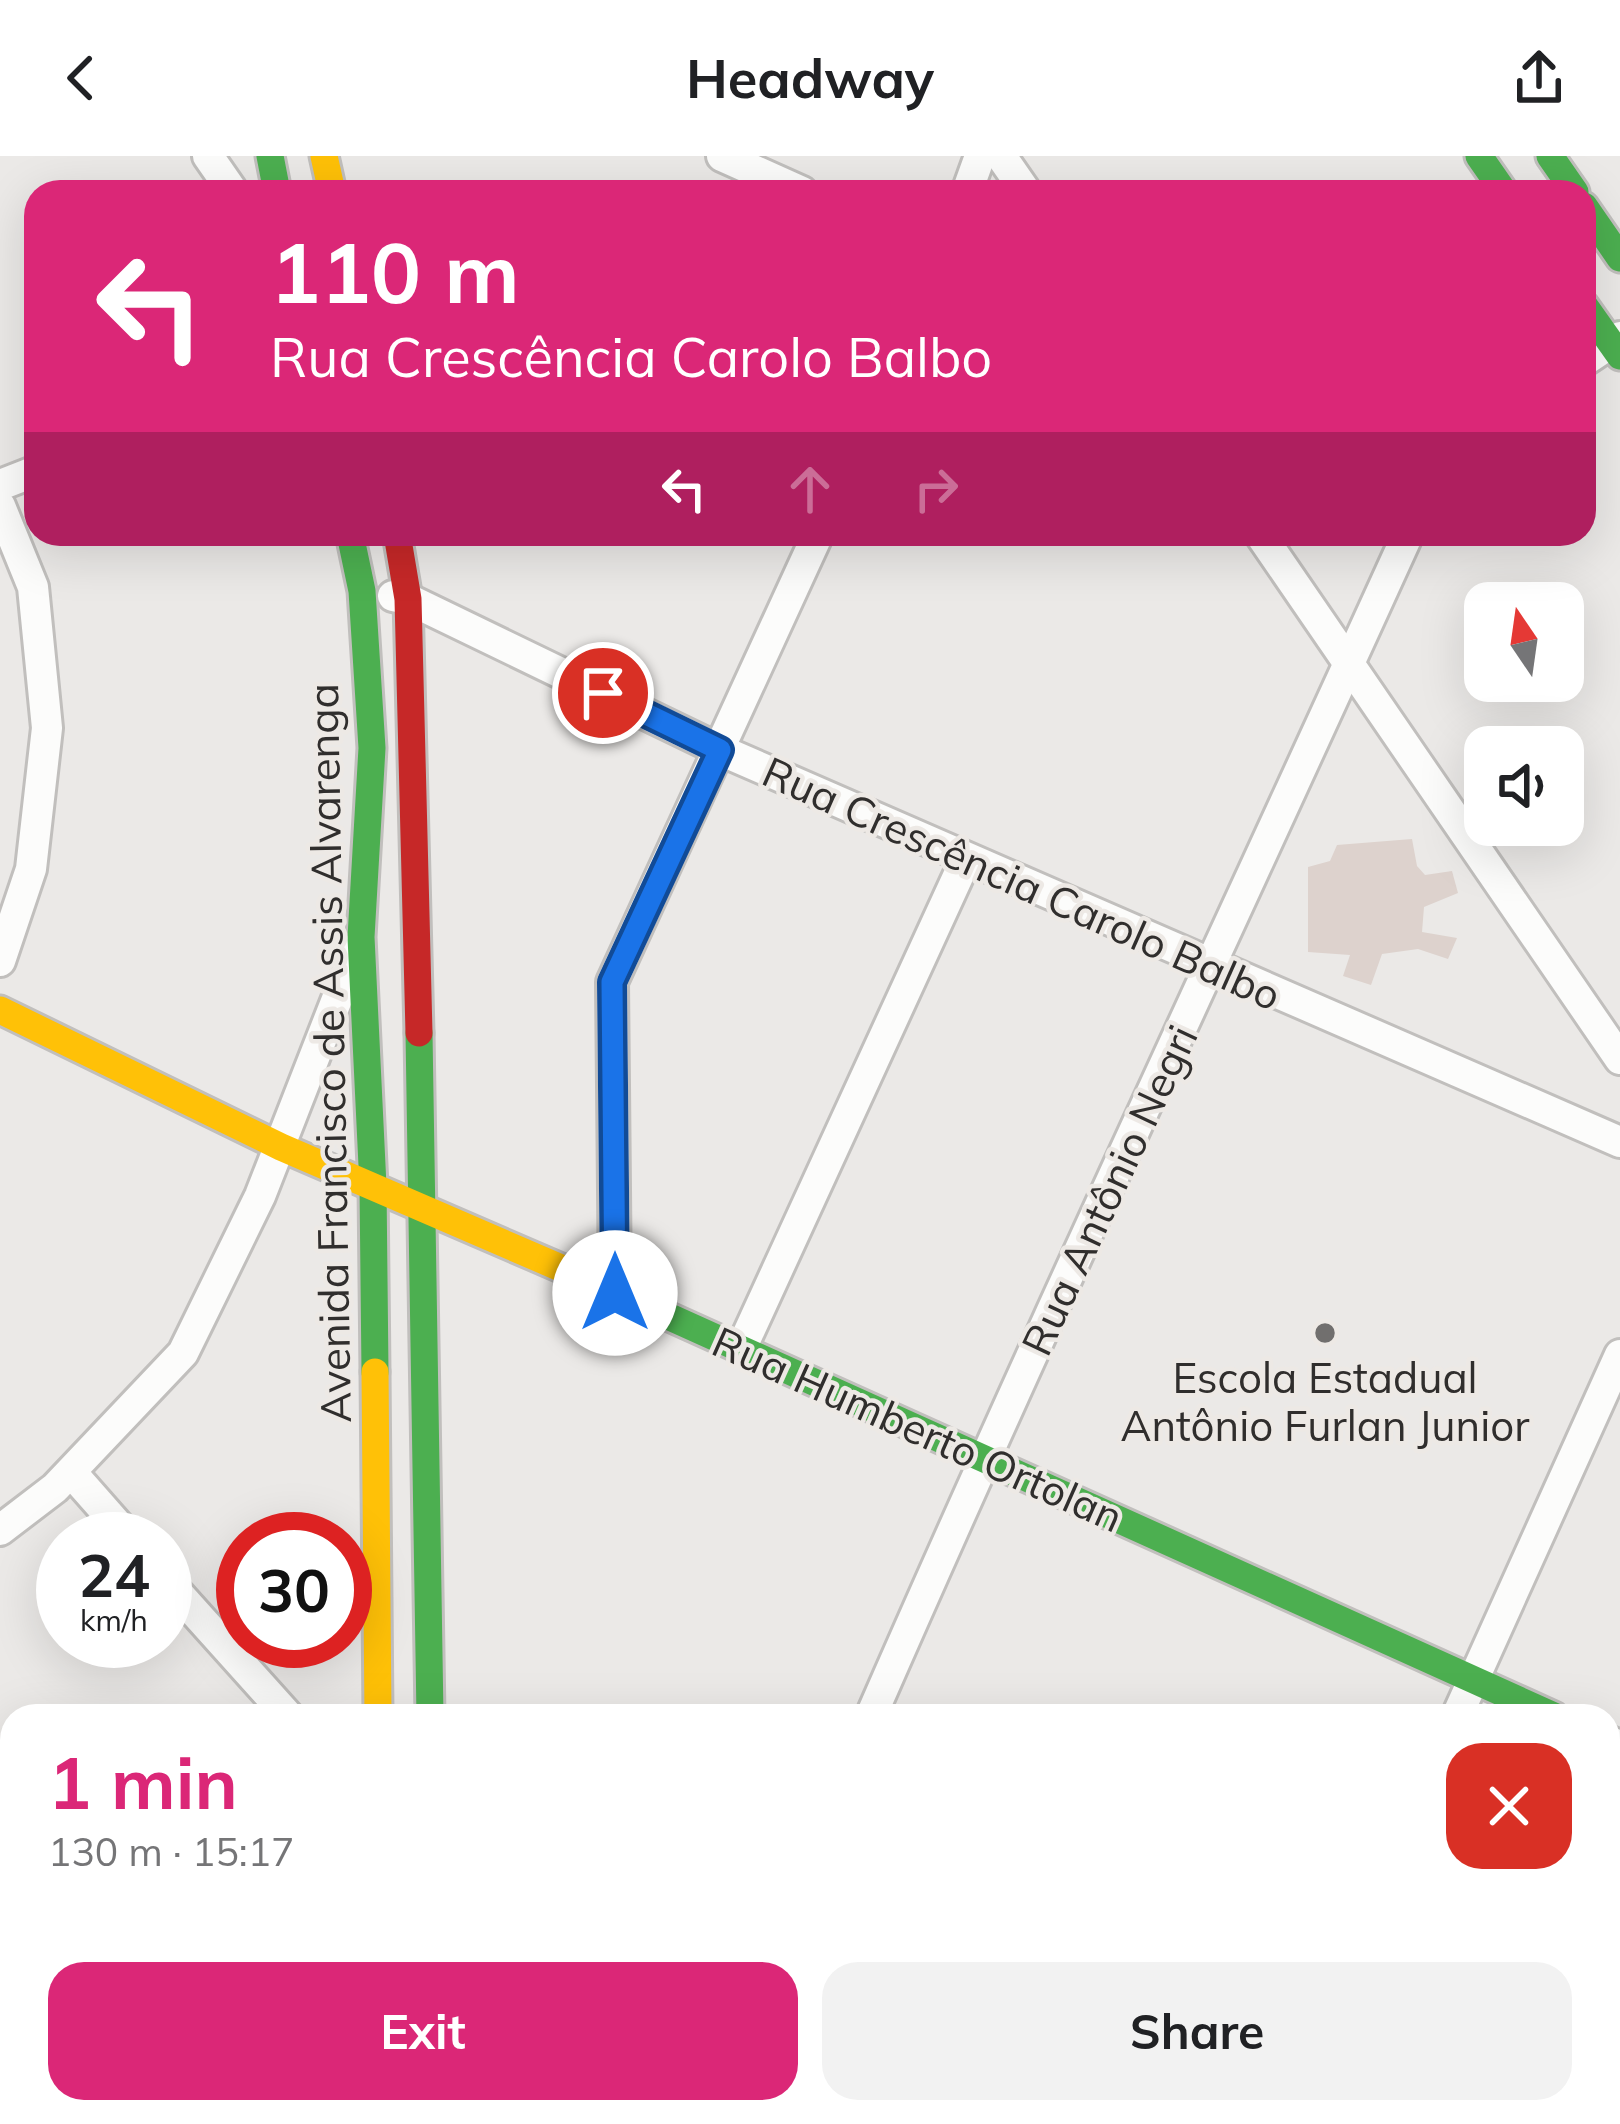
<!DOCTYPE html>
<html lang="en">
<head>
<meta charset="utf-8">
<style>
  body { margin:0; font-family:Mulish,sans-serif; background:#f2f2f2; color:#202124; height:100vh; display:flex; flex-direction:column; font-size:45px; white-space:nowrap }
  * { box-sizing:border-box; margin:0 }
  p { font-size:39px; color:#757577 }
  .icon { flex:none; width:66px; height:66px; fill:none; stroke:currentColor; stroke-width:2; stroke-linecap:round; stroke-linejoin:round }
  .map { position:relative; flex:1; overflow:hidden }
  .sheet { position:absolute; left:0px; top:1548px; width:1620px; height:420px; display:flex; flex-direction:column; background:#fff; border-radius:36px 36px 0 0; box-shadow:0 12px 48px #0002 }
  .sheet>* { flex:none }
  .banner { position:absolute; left:24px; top:24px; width:1572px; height:366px; border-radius:36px; box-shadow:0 12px 48px #0002; background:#db2777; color:#fff; overflow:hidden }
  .needle { width:78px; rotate:347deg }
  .fabs { position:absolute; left:1464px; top:426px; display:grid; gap:24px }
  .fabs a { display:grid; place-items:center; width:120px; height:120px; border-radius:24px; background:#fff; box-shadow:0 12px 48px #0002; font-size:60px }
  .speed { position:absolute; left:36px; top:1356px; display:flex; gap:24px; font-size:60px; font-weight:700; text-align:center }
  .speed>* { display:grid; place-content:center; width:156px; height:156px; border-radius:50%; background:#fff; box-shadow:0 12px 48px #0002; line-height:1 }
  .speed small { font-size:30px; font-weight:400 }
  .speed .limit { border:18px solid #d22; background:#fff; color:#111 }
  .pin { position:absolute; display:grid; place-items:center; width:102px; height:102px; color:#fff; margin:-51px; border:6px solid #fff; border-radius:50%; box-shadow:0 3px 12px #0007 }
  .me { position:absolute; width:132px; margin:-66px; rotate:0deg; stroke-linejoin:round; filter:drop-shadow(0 0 9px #0008) }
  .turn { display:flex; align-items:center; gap:42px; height:252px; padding:0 48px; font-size:54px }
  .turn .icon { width:156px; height:156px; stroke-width:2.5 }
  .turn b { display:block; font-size:84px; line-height:102px }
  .lanes { display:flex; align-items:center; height:114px; padding:0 48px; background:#0003; justify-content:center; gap:60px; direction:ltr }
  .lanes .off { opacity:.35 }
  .round { display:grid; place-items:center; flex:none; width:126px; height:126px; border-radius:36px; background:#f2f2f2 }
  .summary { display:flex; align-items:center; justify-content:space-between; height:204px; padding:0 48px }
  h1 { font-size:72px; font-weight:700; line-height:90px; color:#db2777 }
  .cta { display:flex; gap:24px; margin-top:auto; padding:24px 48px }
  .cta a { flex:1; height:138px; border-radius:36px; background:#db2777; color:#fff; font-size:48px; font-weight:700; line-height:138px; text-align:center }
  .cta a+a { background:#f2f2f2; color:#202124 }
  header { display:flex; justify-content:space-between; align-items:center; height:156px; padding:0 48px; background:#fff; font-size:54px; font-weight:700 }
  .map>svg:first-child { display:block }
  .building { fill:#ddd2cd }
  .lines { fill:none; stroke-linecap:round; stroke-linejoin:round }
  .street-casing { stroke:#c1bfbd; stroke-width:36 }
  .fast-casing { stroke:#c1bfbd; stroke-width:33 }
  .slow-casing { stroke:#c1bfbd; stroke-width:33 }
  .jam-casing { stroke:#c1bfbd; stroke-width:33 }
  .street { stroke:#fcfcfb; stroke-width:30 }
  .fast { stroke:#4caf50; stroke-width:27 }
  .slow { stroke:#ffc107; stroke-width:27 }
  .jam { stroke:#c62828; stroke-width:27 }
  .route-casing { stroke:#114b97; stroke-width:30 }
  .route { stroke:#1a73e8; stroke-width:21 }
  .poi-dot { fill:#716f6e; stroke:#ede9e5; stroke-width:4.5 }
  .labels { text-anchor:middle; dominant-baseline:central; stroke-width:9; stroke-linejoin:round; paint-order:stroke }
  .street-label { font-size:42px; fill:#302e2d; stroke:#ede9e5 }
  .poi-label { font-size:42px; fill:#302e2d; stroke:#ede9e5 }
</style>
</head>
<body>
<header><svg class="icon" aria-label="back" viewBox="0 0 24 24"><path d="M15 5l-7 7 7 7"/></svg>Headway<svg class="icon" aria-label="share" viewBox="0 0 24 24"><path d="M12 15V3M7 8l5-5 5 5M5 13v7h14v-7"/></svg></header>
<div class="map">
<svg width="1620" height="1968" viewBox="0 0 1620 1968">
  <rect width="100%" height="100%" fill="#ebe9e7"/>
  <!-- building -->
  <path class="building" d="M1412 683 1417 710 1425 719 1452 715 1458 737 1424 751 1422 776 1457 782 1448 803 1418 793 1382 798 1371 829 1343 820 1350 799 1308 796V711L1330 705 1337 689Z"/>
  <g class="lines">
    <!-- street casing -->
    <g class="street-casing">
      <g id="street">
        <path d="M208 0 233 36"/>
        <path d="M722 0 802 36"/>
        <path d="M1001 0 1026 36"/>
        <path d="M967 36 980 0"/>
        <path d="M1584 205 1620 181"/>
        <path d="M0 329 36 315"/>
        <path d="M0 350 33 431 47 572 31 713 0 805"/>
        <path d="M1260 378 1620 903"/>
        <path d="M393 440 408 443 720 594 1620 986"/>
        <path d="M615 1137 612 826 818 378"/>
        <path d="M741 1193 966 703"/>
        <path d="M71 1316 130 1383"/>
        <path d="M0 1374 55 1332 183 1197 260 1040 357 792"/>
        <path d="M165 1423 288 1560"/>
        <path d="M871 1560C1044 1164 1229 772 1408 378"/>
        <path d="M1457 1560 1620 1199"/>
        <path d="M1608 1585 1620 1590"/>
        <path d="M0 1759 12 1750"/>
        <path d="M1137 1956 1163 1968"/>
        <path d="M575 1968 576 1956"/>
        <path d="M1276 1968 1281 1956"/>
      </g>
    </g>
    <!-- fast casing -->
    <g class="fast-casing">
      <g id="fast">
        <path d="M270 0 277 36"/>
        <path d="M1479 0 1504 36"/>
        <path d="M1550 0 1575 36"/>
        <path d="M1584 50 1620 102"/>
        <path d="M1584 149 1620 200"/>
        <path d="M350 378 362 435 372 592 361 781 373 1030 375 1216"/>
        <path d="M419 877 430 1560"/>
        <path d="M570 1116 1554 1560"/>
        <path d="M376 1956V1968"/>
        <path d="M0 1967 1 1968"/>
        <path d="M426 1968 427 1956"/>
      </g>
    </g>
    <!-- slow casing -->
    <g class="slow-casing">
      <g id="slow">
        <path d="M324 0 332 36"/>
        <path d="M0 854 281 991 570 1116"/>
        <path d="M375 1216 378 1560"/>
      </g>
    </g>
    <!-- jam casing -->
    <g class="jam-casing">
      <path id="jam" d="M397 378 408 443 419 877"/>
    </g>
    <!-- street -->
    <use href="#street" class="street"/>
    <!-- fast -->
    <use href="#fast" class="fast"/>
    <!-- slow -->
    <use href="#slow" class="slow"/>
    <!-- jam -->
    <use href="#jam" class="jam"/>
  </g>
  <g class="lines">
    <!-- route casing -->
    <g class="route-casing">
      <path id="route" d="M603 537 720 594 612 826 615 1137"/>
    </g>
    <!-- route -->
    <use href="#route" class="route"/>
  </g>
  <!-- markers -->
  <circle class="poi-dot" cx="1325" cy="1177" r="12"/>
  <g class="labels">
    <!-- street labels -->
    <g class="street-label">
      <text transform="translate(1022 727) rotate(24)">Rua Crescência Carolo Balbo</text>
      <text transform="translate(329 897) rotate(-91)">Avenida Francisco de Assis Alvarenga</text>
      <text transform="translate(1109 1034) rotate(-65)">Rua Antônio Negri</text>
      <text transform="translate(918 1273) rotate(24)">Rua Humberto Ortolan</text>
    </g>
    <!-- poi labels -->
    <g class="poi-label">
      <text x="1325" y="1221">Escola Estadual<tspan x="1325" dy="48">Antônio Furlan Junior</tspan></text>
    </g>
  </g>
</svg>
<div class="fabs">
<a><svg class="needle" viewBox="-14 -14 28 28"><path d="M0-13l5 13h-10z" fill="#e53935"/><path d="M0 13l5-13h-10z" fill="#757577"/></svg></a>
<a><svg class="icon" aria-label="sound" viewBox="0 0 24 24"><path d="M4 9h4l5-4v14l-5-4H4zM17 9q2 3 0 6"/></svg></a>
</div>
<div class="speed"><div>24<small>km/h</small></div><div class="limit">30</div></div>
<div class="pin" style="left:603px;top:537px;background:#d93025"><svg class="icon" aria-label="arrive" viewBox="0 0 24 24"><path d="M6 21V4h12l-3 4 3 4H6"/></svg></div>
<svg class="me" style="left:615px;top:1137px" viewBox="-20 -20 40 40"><circle r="19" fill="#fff"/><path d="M0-13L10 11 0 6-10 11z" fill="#1a73e8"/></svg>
<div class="banner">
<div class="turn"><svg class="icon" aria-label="left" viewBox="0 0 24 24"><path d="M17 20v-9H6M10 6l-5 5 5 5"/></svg><div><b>110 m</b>Rua Crescência Carolo Balbo</div></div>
<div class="lanes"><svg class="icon" aria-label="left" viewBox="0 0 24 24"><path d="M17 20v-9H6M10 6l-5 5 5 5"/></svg><svg class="icon off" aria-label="ahead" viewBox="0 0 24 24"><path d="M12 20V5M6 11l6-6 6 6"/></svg><svg class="icon off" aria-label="right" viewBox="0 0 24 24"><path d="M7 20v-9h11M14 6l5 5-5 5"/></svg></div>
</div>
<section class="sheet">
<div class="summary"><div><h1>1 min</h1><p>130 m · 15:17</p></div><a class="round" style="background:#d93025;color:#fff"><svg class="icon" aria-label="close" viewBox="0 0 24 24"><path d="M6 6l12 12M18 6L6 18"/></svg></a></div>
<div class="cta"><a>Exit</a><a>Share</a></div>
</section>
</div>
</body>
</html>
